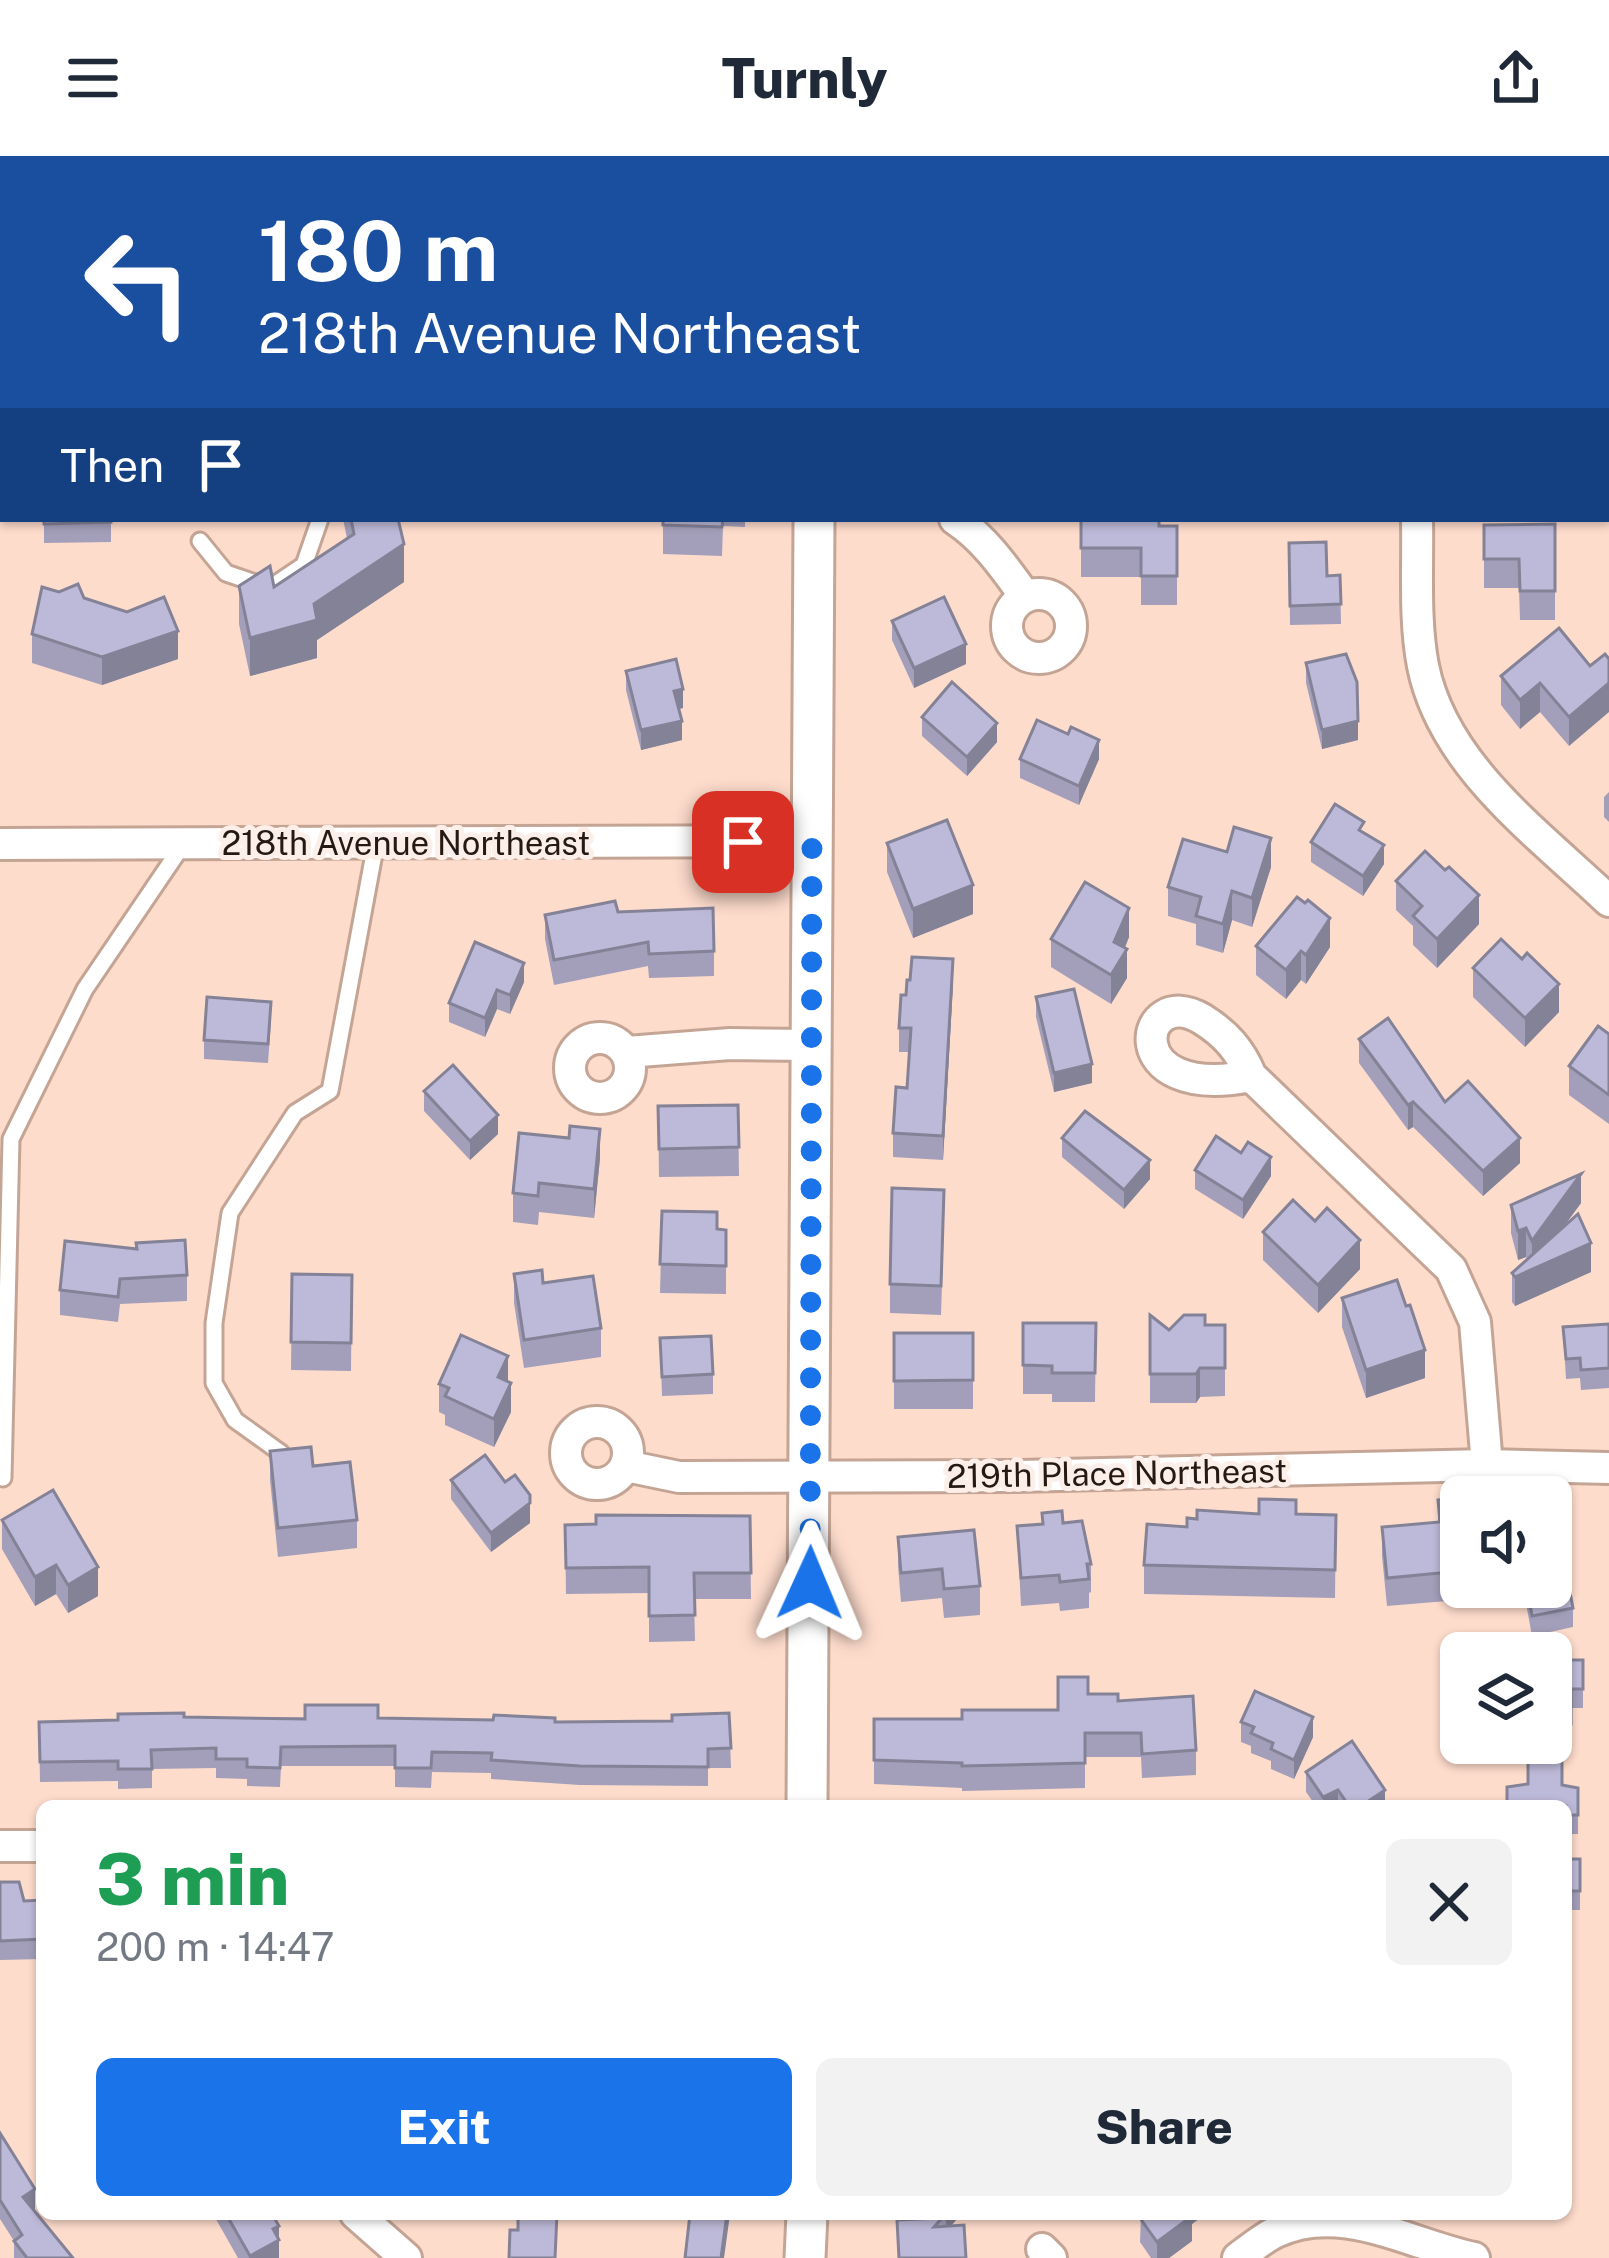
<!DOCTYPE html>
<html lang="en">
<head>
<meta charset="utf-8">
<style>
  body { margin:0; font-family:"Public Sans",sans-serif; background:#f2f2f3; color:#1f2937; height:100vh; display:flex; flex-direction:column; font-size:45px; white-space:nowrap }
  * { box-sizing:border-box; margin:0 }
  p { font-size:39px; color:#747a83 }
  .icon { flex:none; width:66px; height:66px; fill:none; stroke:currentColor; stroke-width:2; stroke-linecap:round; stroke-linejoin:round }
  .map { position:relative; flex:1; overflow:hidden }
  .panel { position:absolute; left:36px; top:1644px; width:1536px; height:420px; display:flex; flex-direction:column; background:#fff; border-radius:18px; box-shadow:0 3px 9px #0004 }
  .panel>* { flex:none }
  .hud { position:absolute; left:0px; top:0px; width:1611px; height:366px; box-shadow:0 3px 9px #0004; background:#1a4fa0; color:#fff; overflow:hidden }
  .tools { position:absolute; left:1440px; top:1320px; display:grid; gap:24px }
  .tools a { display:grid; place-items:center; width:132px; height:132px; border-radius:18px; background:#fff; box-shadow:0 3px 9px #0004; font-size:60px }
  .pin { position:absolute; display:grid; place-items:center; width:102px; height:102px; color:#fff; margin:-51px; border-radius:24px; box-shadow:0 6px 18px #0006 }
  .me { position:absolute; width:132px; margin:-66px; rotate:1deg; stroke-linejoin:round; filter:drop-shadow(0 0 9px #0008) }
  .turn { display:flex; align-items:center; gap:42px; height:252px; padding:0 60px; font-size:54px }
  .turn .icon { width:156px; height:156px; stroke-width:2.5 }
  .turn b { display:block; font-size:84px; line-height:102px }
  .then { display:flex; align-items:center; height:114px; padding:0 60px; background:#0003; gap:24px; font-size:45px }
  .round { display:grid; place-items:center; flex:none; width:126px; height:126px; border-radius:18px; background:#f2f2f3 }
  .summary { display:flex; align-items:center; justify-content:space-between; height:204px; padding:0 60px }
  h1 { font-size:72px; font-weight:800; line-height:90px; color:#1e9e55 }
  .cta { display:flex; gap:24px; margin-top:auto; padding:24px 60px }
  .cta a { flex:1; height:138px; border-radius:18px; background:#1a73e8; color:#fff; font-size:48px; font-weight:800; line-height:138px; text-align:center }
  .cta a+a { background:#f2f2f3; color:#1f2937 }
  header { display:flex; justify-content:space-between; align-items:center; height:156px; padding:0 60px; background:#fff; font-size:54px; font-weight:800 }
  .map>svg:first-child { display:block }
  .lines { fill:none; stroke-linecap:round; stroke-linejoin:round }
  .lane-casing { stroke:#c4a595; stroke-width:21 }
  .street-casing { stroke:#c4a595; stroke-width:36 }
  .secondary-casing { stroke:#c4a595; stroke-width:45 }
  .lane { stroke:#fff; stroke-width:15 }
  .street { stroke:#fff; stroke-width:30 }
  .secondary { stroke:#fff; stroke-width:39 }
  .wall { fill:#a39fba }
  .shaded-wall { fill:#848297 }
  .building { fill:#bdb9d8; stroke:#848297; stroke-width:3 }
  .route { stroke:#1a73e8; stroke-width:21; stroke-dasharray:0 37.8 }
  .labels { text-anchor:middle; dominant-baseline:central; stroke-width:10; stroke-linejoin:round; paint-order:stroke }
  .street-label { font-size:33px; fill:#251914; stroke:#fceee8 }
</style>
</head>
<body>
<header><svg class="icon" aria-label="menu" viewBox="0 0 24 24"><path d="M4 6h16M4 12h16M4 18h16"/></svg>Turnly<svg class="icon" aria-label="share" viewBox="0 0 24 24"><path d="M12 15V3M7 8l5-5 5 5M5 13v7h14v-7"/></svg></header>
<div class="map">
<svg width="1609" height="2102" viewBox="0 0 1609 2102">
  <rect width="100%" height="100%" fill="#fedccc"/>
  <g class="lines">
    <!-- lane casing -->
    <g class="lane-casing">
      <g id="lane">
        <path d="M1210 0 1211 3"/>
        <path d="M200 385 226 417 270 432 304 409 320 363"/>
        <path d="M281 1297 235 1264 214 1227V1167L230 1057 295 957 330 935 376 687"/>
        <path d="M3 1322 11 983 85 833 182 690"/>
      </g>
    </g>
    <!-- street casing -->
    <g class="street-casing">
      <g id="street">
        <path d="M1413 0V3"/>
        <path d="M201 3V0"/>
        <path d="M1608 72H1609"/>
        <path d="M955 363C985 383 1004 411 1025 440"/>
        <path d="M1417 363C1418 412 1414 463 1423 510 1443 610 1539 678 1609 745"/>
        <circle cx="1039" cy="470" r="32"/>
        <path d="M0 688 812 685"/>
        <circle cx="600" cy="912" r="30"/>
        <path d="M627 896 730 888 811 889"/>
        <path d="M1251 920C1115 947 1139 825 1202 863 1226 878 1240 894 1251 920L1451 1113 1475 1166 1487 1309"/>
        <circle cx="597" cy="1297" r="31"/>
        <path d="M626 1310 679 1321 1018 1320 1487 1309 1609 1312"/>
        <path d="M0 1690H42"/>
        <path d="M356 2058 406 2102"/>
        <path d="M1042 2093 1051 2102"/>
        <path d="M1238 2102C1250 2093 1263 2082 1276 2076 1341 2045 1411 2089 1474 2102"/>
      </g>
    </g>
    <!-- secondary casing -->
    <g class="secondary-casing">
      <g id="secondary">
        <path d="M815 3V0"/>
        <path d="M807 1650 814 363"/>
        <path d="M805 2102 807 2058"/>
      </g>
    </g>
    <!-- lane -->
    <use href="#lane" class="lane"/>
    <!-- street -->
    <use href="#street" class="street"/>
    <!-- secondary -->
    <use href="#secondary" class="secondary"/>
  </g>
  <!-- wall -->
  <g class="wall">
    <rect x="535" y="0" width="40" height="3"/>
    <path d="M653 0H734V1L653 3Z"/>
    <rect x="1062" y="0" width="68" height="3"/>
    <rect x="1501" y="0" width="76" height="3"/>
    <path d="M44 363H111V386L44 387Z"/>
    <path d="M343 363H398L404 426 317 484V502L250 520 239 468V430L274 431 347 382Z"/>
    <path d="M663 363H745V371L723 370 722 400 663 398Z"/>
    <path d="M1081 363 1177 370V449H1141V421H1081Z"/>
    <path d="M1555 368V464H1520L1519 432H1484V369Z"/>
    <path d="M1289 387 1327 420 1340 419 1341 468 1290 469Z"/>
    <path d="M84 442 178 503 102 529 32 507V478Z"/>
    <path d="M892 465 966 508 914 532 892 484Z"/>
    <path d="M1306 507 1358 584 1322 593 1306 527Z"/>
    <path d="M1590 510 1569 590 1540 556 1520 573 1501 549V520Z"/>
    <path d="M626 515 683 552 679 553 682 584 641 594 626 534Z"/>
    <path d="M922 561 997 586 967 620 922 580Z"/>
    <path d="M1068 578 1099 603 1079 649 1020 622V603Z"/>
    <path d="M1609 636V666L1604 661V641Z"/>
    <path d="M1364 677 1384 708 1363 740 1311 706V686Z"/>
    <path d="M887 687 973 758 913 782 887 716Z"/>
    <path d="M1271 711 1252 771 1232 764 1223 797 1196 789V768L1168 760V731Z"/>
    <path d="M1396 725 1479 768 1437 812 1413 789V770L1396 754Z"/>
    <path d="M618 756 714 795V820L649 822 648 810 554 829 545 783V759Z"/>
    <path d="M1129 781 1125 792 1127 822 1111 848 1051 811V783Z"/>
    <path d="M1256 790 1330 791 1306 828 1301 824 1286 843 1256 819Z"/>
    <path d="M1473 812 1559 856 1525 891 1473 841Z"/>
    <path d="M524 826 510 858 497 853 485 881 449 866V847Z"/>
    <path d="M953 827 943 1004 893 1001V977L907 932 909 896H899V872L906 839Z"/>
    <path d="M1036 841 1092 927 1054 936 1036 861Z"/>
    <path d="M271 865 268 907 204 903V884Z"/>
    <path d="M1609 878V968L1569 939V910Z"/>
    <path d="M1359 883 1445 946 1520 1007 1483 1040 1413 971 1408 974 1359 907Z"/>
    <path d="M424 935 498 978 470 1004 424 955Z"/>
    <path d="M738 949 739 1020 659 1021 658 950Z"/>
    <path d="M1062 982 1150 1023 1124 1053 1062 1001Z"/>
    <path d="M600 1002 594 1062 539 1056 538 1069 513 1066V1037Z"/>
    <path d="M1195 1014 1271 1020 1243 1063 1195 1033Z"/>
    <path d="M1581 1047 1563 1072 1591 1116 1515 1150 1512 1146V1117L1528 1104 1526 1101 1518 1104 1511 1077V1049Z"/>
    <path d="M662 1055 717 1073 726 1074V1138L660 1137Z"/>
    <path d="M944 1063 941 1159 890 1157V1128Z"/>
    <path d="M1315 1065 1360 1113 1318 1157 1263 1104V1076Z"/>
    <path d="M65 1085 187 1119V1145L120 1148 118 1166 60 1159V1134Z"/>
    <path d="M292 1118 352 1119 351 1215 291 1214Z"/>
    <path d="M514 1118 601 1172V1201L524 1212 514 1147Z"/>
    <path d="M1342 1142 1406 1150 1425 1222 1366 1242 1342 1171Z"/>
    <path d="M1150 1159 1169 1174 1205 1169H1225V1240L1200 1241 1196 1247H1150Z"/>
    <path d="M1023 1167H1096L1095 1246H1052V1238H1023Z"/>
    <path d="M1609 1168V1232L1581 1234 1580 1222 1566 1223 1563 1171Z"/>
    <rect x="894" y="1177" width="79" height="76"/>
    <path d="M660 1182 713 1218V1238L662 1240Z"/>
    <path d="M508 1226 511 1256 494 1291 445 1269V1259L439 1256V1228Z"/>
    <path d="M270 1295 313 1310 357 1364V1392L278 1401 270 1324Z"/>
    <path d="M451 1324 530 1367 491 1396 451 1343Z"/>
    <path d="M1461 1343V1431H1471V1443L1387 1450 1382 1400V1371L1438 1366V1344Z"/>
    <path d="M1259 1358 1336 1359 1335 1442 1144 1438V1409L1197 1363Z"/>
    <path d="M750 1360 751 1443H694L695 1485 649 1486V1437L566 1438 565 1369Z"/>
    <path d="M2 1364 98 1440 68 1457 56 1438 35 1450 2 1393Z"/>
    <path d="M1017 1370 1091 1408V1436L1089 1437V1452L1060 1455 1059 1447 1021 1450Z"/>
    <path d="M898 1381 980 1430V1459L944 1462 942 1442 901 1446 898 1410Z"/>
    <path d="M1523 1431H1551L1573 1452V1471L1532 1480Z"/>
    <path d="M1551 1504H1583V1552H1571V1588H1562V1629L1578 1632V1678H1566V1650L1528 1628 1536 1602Z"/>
    <path d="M1088 1538 1118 1545 1196 1594V1619L1142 1622 1141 1601H1085V1632L962 1635V1632L874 1628V1563H962L1058 1554Z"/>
    <path d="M729 1557 731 1612H708V1630L580 1629 491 1623V1617L432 1616 431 1632 395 1631V1610H281L280 1631 247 1630V1623L216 1622V1612L152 1613V1632L118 1633V1625L40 1626 39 1566 184 1561 378 1562 555 1566 672 1565Z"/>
    <path d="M1241 1566 1313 1581 1294 1623 1271 1613V1605L1251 1597V1590L1241 1586Z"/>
    <path d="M1306 1616 1385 1650H1316L1306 1636Z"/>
    <rect x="1566" y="1703" width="14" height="51"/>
    <path d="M0 1726 24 1745 42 1744V1803L0 1804Z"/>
    <path d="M0 1977 35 2053 34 2054 73 2102H14V2085L0 2063Z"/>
    <path d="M213 2058H272L279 2070V2102H238Z"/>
    <path d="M925 2058H961L951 2070 966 2102Z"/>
    <path d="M1141 2058H1204V2060L1192 2068V2085L1169 2102H1151L1140 2086Z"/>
  </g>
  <!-- shaded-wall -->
  <g class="shaded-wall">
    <path d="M404 388V426L317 484V502L250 520V482L314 448Z"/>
    <path d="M178 475V503L102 529V501Z"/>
    <path d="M966 488V508L914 532V512Z"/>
    <path d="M1540 527V556L1520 573V544Z"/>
    <path d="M1609 527V556L1569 590V561Z"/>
    <path d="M683 533V552L674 554V535Z"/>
    <path d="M682 565V584L641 594V574Z"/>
    <path d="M1358 565V584L1322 593V574Z"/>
    <path d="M997 567V586L967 620V601Z"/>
    <path d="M1099 584V603L1079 649V630Z"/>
    <path d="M1271 682V711L1252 771V742Z"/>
    <path d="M1384 689V708L1363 740V720Z"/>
    <path d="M973 729V758L913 782V753Z"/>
    <path d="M1232 735V764L1223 797V768Z"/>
    <path d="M1479 739V768L1437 812V783Z"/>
    <path d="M1129 752V781L1117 809 1127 793V822L1111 848V819L1114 786Z"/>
    <path d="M1330 762V791L1306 828V799Z"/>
    <path d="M1301 795V824L1286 843V814Z"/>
    <path d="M953 803V827L943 1004V980Z"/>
    <path d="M524 807V826L510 858V839Z"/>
    <path d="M1559 828V856L1525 891V862Z"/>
    <path d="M497 834V853L485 881V862Z"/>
    <path d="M1092 908V927L1054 936V917Z"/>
    <path d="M1413 946V971L1408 974V949Z"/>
    <path d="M498 959V978L470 1004V985Z"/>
    <path d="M600 973V1002L594 1062V1033Z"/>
    <path d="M1520 982V1007L1483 1040V1015Z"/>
    <path d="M1271 1001V1020L1243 1063V1044Z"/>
    <path d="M1150 1004V1023L1124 1053V1034Z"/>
    <path d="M1581 1018V1047L1532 1113 1591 1087V1116L1515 1150V1121L1532 1113V1085Z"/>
    <path d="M1526 1072V1101L1518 1104V1075Z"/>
    <path d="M1360 1084V1113L1318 1157V1129Z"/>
    <path d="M1425 1194V1222L1366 1242V1214Z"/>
    <path d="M508 1200V1229L498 1221Z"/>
    <path d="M1200 1212V1241L1196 1247V1218Z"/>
    <path d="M511 1227V1256L494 1291V1263Z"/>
    <path d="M530 1347V1367L491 1396V1377Z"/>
    <path d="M56 1409V1438L35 1450V1421Z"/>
    <path d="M98 1411V1440L68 1457V1429Z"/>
    <path d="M1313 1561V1581L1294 1623V1604Z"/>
    <path d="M1338 1634V1650H1323V1641Z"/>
    <path d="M1385 1634V1650H1361Z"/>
    <path d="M35 2033V2053L23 2060V2041Z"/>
    <path d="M727 2058H730L724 2102H721Z"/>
    <path d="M946 2058H961L946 2076Z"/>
    <path d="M1184 2058H1204L1192 2068V2085L1169 2102H1157V2086Z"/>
    <path d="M279 2070V2102H250L273 2073Z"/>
  </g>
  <!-- building -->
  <g class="building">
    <rect x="881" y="0" width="60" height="3"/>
    <path d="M44 363H111V366L44 368Z"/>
    <path d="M351 363H398L404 388 314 448 317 464 250 482 239 430 270 410 274 431 354 378Z"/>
    <path d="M663 363H723L722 371 663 369Z"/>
    <path d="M1081 363H1159V370H1177V420H1141V392H1081Z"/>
    <path d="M1555 368V435H1520L1519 403H1484V369Z"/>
    <path d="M1326 386 1327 420 1340 419 1341 448 1290 450 1289 387Z"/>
    <path d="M78 428 84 442 127 456 164 441 178 475 102 501 32 478 42 431 59 436Z"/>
    <path d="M944 441 966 488 914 512 892 465Z"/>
    <path d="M1559 472 1590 510 1605 498 1609 503V527L1569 561 1540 527 1520 544 1501 520Z"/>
    <path d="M1346 498 1357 526 1358 565 1322 574 1306 507Z"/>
    <path d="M676 503 683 533 674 535 682 565 641 574 626 515Z"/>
    <path d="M952 526 997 567 967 601 922 561Z"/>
    <path d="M1037 564 1068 578 1071 571 1099 584 1079 630 1020 603Z"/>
    <path d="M1335 648 1364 666 1359 674 1384 689 1363 720 1311 686Z"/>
    <path d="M947 664 973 729 913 753 887 687Z"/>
    <path d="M1234 671 1271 682 1252 742 1232 735 1223 768 1196 760 1201 741 1168 731 1183 683 1227 696Z"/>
    <path d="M1425 695 1445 714 1449 711 1479 739 1437 783 1413 760 1422 750 1396 725Z"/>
    <path d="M1085 726 1129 752 1114 786 1127 793 1111 819 1051 783Z"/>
    <path d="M1297 741 1305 747 1308 744 1330 762 1306 799 1301 795 1286 814 1256 790Z"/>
    <path d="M615 745 618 756 713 752 714 795 649 798 648 786 554 804 545 759Z"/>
    <path d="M1501 783 1522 803 1527 797 1559 828 1525 862 1473 812Z"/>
    <path d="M475 786 524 807 510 839 497 834 485 862 449 847Z"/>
    <path d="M912 801 953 803 943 980 893 977 896 931 907 932 911 872H899L901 839H906L907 824H910Z"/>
    <path d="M1074 833 1092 908 1054 917 1036 841Z"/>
    <path d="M207 841 271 846 268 888 204 884Z"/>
    <path d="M1388 862 1445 946 1468 925 1520 982 1483 1015 1413 946 1408 949 1359 883Z"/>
    <path d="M1598 870 1609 878V939L1569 910Z"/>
    <path d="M453 909 498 959 470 985 424 935Z"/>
    <path d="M738 949 739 991 659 993 658 950Z"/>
    <path d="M1085 955 1150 1004 1124 1034 1062 982Z"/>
    <path d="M570 970 600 973 594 1033 539 1027 538 1040 513 1037 519 977 569 982Z"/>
    <path d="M1216 980 1241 997 1248 986 1271 1001 1243 1044 1195 1014Z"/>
    <path d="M1581 1018 1532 1085 1526 1072 1518 1075 1511 1049Z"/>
    <path d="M892 1032 944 1034 941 1130 890 1128Z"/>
    <path d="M1293 1044 1315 1065 1327 1052 1360 1084 1318 1129 1263 1076Z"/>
    <path d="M662 1055 717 1056V1073L726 1074V1110L660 1108Z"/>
    <path d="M1578 1058 1591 1087 1515 1121 1512 1117Z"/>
    <path d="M185 1084 187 1119 120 1123 118 1141 60 1134 65 1085 137 1093 136 1087Z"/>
    <path d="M542 1114 543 1127 593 1120 601 1172 524 1184 514 1118Z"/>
    <path d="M292 1118 352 1119 351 1187 291 1186Z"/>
    <path d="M1397 1124 1406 1150 1410 1149 1425 1194 1366 1214 1342 1142Z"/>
    <path d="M1150 1159 1169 1174 1184 1159H1205V1169H1225V1212H1200L1196 1218H1150Z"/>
    <path d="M1023 1167H1096L1095 1217H1052V1210L1023 1209Z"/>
    <path d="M1609 1168V1212L1581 1214 1580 1202 1566 1203 1563 1171Z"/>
    <path d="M894 1177H973V1224L894 1225Z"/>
    <path d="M461 1179 508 1200 498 1221 511 1227 494 1263 445 1240 449 1232 439 1228Z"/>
    <path d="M711 1180 713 1218 662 1221 660 1182Z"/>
    <path d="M311 1291 313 1310 350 1306 357 1364 278 1372 270 1295Z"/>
    <path d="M485 1299 505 1326 515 1319 530 1339V1347L491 1377 451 1324Z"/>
    <path d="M53 1334 98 1411 68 1429 56 1409 35 1421 2 1364Z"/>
    <path d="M1259 1343 1296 1344V1358L1336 1359 1335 1414 1144 1409 1147 1368 1187 1371V1362L1197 1363V1354L1259 1358Z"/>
    <path d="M1461 1343V1415L1387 1422 1382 1371 1440 1366 1438 1344Z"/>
    <path d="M1062 1355 1063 1367 1082 1365 1091 1408H1087L1089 1423 1060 1426 1059 1419 1021 1422 1017 1370 1043 1368 1042 1357Z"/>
    <path d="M596 1359 750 1360 751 1417H694L695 1459 649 1460V1411L566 1412 565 1369 596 1368Z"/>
    <path d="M974 1374 980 1430 944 1433 942 1413 901 1417 898 1381Z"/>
    <path d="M1559 1378 1573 1452 1532 1460 1527 1431H1551V1380Z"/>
    <path d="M1551 1504H1583V1533H1571V1568H1562V1629L1578 1632V1659H1566V1650H1507V1631L1528 1628V1602H1536V1587H1551Z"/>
    <path d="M1058 1521H1088V1538H1118V1545L1193 1540 1196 1594 1142 1598 1141 1577H1085V1607L962 1610V1607L874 1604V1563H962V1554H1058Z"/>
    <path d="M1255 1535 1313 1561 1294 1604 1271 1593 1273 1587 1251 1577 1254 1571 1241 1566Z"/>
    <path d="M305 1549H378V1562L493 1564 494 1559 555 1562V1566L672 1565V1559L729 1557 731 1592 708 1593V1611L580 1610 491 1604 492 1597 432 1596 431 1612H395V1590L281 1591 280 1612 247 1611V1603H216V1592L151 1594 152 1613H118V1605L40 1606 39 1566 118 1564V1558L184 1557V1561L305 1563Z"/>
    <path d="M1352 1585 1385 1634 1361 1650H1349L1338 1634 1323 1641 1306 1616Z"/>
    <rect x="1566" y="1703" width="14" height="32"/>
    <path d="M0 1726H19L24 1745 42 1744V1783L0 1785Z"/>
    <path d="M0 1977 35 2033 23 2041 73 2102H27L14 2085 22 2079 0 2044Z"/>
    <path d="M226 2058H272L279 2070 273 2073 279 2084 250 2100Z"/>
    <path d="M518 2058H557L555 2102H509L510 2074H518Z"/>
    <path d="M690 2058H727L721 2102H685Z"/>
    <path d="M1145 2058H1190L1192 2060 1157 2086 1140 2062Z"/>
    <path d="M942 2062 934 2071 964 2069 966 2102H899L897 2064Z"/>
  </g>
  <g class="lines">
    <!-- route -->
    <path class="route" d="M743 686H812L810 1427"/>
  </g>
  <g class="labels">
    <!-- street labels -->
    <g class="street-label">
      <text x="406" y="687">218th Avenue Northeast</text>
      <text transform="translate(1117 1317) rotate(-1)">219th Place Northeast</text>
    </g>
  </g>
</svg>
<div class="tools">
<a><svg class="icon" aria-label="sound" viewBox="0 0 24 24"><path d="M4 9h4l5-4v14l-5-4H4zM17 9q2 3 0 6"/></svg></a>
<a><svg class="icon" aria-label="layers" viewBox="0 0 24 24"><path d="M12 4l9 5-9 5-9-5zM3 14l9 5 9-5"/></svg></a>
</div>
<div class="pin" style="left:743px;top:686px;background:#d93025"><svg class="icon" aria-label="arrive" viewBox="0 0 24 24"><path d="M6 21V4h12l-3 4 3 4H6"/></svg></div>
<svg class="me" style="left:810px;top:1427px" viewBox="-20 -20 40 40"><path d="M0-17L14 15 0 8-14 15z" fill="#1a73e8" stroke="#fff" stroke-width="4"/></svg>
<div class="hud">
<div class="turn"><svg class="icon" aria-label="left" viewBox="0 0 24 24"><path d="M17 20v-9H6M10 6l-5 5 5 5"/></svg><div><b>180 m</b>218th Avenue Northeast</div></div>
<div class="then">Then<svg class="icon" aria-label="arrive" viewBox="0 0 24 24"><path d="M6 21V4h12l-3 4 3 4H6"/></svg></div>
</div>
<section class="panel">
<div class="summary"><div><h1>3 min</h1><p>200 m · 14:47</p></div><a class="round"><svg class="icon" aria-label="close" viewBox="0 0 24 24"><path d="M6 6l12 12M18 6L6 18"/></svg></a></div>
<div class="cta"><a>Exit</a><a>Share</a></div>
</section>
</div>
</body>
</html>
